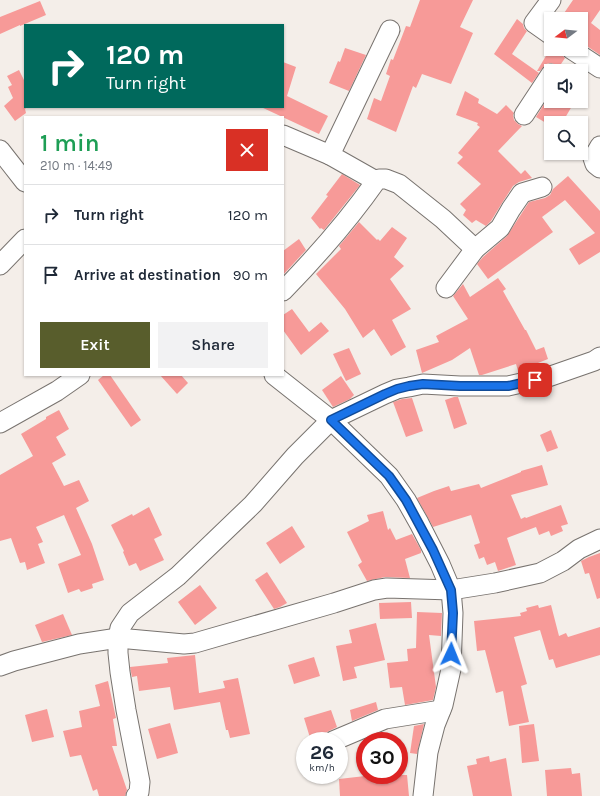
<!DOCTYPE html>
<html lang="en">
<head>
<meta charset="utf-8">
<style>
  body { margin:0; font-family:Karla,sans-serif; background:#f2f2f3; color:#1f2937; height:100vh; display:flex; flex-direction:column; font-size:15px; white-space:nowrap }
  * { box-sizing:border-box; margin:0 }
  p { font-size:13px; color:#747a83 }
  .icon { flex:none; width:22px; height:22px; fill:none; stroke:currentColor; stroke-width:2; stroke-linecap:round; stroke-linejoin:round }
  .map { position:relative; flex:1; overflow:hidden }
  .panel { position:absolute; left:24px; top:116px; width:260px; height:260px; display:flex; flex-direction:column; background:#fff; border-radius:0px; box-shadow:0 1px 3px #0004 }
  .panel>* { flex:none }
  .banner { position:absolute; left:24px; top:24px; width:260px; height:84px; border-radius:0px; box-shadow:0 1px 3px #0004; background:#00695c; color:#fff; overflow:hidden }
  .needle { width:26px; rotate:254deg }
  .tools { position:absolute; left:544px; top:12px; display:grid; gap:8px }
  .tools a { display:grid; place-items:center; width:44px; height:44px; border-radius:0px; background:#fff; box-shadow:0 1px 3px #0004; font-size:20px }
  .speed { position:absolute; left:296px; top:732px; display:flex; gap:8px; font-size:20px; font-weight:700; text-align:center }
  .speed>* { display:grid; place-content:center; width:52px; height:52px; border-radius:50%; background:#fff; box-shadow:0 1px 3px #0004; line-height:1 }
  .speed small { font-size:10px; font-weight:400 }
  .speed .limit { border:6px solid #d22; background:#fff; color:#111 }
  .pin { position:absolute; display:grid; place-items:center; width:34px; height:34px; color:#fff; margin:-17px; border-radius:8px; box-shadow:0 2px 6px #0006 }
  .me { position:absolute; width:44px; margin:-22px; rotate:2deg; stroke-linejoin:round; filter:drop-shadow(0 0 3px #0008) }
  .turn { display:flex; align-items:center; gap:14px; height:84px; padding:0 16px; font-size:18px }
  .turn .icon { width:52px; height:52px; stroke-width:2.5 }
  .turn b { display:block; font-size:28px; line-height:34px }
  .round { display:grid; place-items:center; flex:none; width:42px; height:42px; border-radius:0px; background:#f2f2f3 }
  .summary { display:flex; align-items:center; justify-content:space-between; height:68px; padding:0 16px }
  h1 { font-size:24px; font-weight:600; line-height:30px; color:#1e9e55 }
  .cta { display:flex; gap:8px; margin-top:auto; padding:8px 16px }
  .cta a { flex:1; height:46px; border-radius:0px; background:#585d2c; color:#fff; font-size:16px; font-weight:600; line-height:46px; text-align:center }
  .cta a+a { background:#f2f2f3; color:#1f2937 }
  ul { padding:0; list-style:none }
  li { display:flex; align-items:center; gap:12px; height:60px; padding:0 16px; border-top:1px solid #e0e1e3 }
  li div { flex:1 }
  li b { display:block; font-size:15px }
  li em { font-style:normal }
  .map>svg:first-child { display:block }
  .building { fill:#f79a98 }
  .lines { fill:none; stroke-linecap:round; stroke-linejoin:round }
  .minor-casing { stroke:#78736f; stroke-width:21 }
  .minor { stroke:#fff; stroke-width:19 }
  .route-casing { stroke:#114b97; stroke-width:10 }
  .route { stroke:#1a73e8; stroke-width:7 }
</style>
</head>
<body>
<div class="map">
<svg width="600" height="796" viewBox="0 0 600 796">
  <rect width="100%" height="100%" fill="#f4eee9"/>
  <!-- building -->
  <g class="building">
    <path d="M420 0H473L460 27 473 33 451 84 422 74 416 88 413 86 396 132 367 119 374 98 381 101 390 76 386 74 391 59 393 60 406 26 410 27Z"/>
    <path d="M573 0H600V10L591 23 600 30V55L581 42V19H560Z"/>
    <path d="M40 1 46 15 20 26V25L0 34V17Z"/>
    <path d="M517 19 523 24 524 28 527 31 512 54 539 73 532 83 494 54Z"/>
    <path d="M345 48 366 55 349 91 329 83 338 61 340 62Z"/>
    <path d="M550 49H559L561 54 565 58 559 67 557 65 551 63 546 64 540 71H537Z"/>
    <path d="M283 62 296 67 287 96 328 116 319 134 261 107H283Z"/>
    <path d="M19 70 24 80 25 79V107H27L25 109 26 113 15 121 4 106 13 98 8 87 12 85 7 76Z"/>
    <path d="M465 91 479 99 478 103 497 114 506 105 514 113 513 115 514 120 518 124 522 126 498 151 521 174 525 170 532 178 519 182 513 186 502 203 491 221 486 226 476 220 472 223 463 215 466 210 460 204 481 184 457 163 463 157 458 153 480 127 477 125 478 123 456 115Z"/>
    <path d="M546 101H575L562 123H546L536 117Z"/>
    <path d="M342 174 360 185 324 230 321 228 320 229 311 218 328 196 326 195Z"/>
    <path d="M568 176 600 211V252L579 265 569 249 595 233 565 200 542 217 553 232 488 279 477 264 483 257 507 236 529 202 545 198 550 195 553 189Z"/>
    <path d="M359 222 377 240 378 239 380 241 392 227 407 238 394 257 404 266 390 279 411 309 392 320 406 347 391 356 374 329 363 338 345 309 336 298 316 274 341 249 339 246Z"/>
    <path d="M299 239 306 250 283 275V251Z"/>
    <path d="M498 278 506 289 503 291 525 330H526L536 350 544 347 548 359 518 371 516 364 482 375H479L470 348 452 360 422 373 416 350 439 342 436 336 468 319 453 296 463 284 470 297Z"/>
    <path d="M292 309 309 332 321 322 329 331 301 355 283 330V315Z"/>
    <path d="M349 348 361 374 346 381 333 354Z"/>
    <path d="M104 375H110L141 420 131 427 98 380Z"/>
    <path d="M160 375H181L188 383 177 394Z"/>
    <path d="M341 376 354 395 350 399 333 407 322 390Z"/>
    <path d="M454 397H458L467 424 454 429 445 400Z"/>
    <path d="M412 398 423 431 406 437 393 402 402 399Z"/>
    <path d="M59 410 69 429 56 437 66 455 52 463 64 486 79 480 89 501 76 508 92 544 104 580 92 584 93 588 81 592 79 589 68 593 58 564 81 555 64 515 36 527 43 542 38 544 45 563 27 570 25 562 20 563 11 538 0 541V475L33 456 21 434 46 419V417Z"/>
    <path d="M551 430 558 448 547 452 540 435Z"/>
    <path d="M542 465 548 485 511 495 521 519 525 517 526 518 561 505 568 524 561 526 563 531 551 536 549 531 539 535 536 527 507 538 516 565 498 571 495 562 487 565 484 557 479 559 474 545 480 543 471 515 433 527 417 498 434 491 449 486 451 491 479 484 481 488 521 472V471Z"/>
    <path d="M149 507 162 535 154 539 164 560 140 571 136 563 129 566 123 552 124 551 111 525 132 514 133 516Z"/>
    <path d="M383 511 388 530 390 528 396 540 412 534 421 550V553L405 559 410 578 385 577 367 581 358 565 362 562 347 532 369 521 367 515Z"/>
    <path d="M292 526 305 547 280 564 266 543Z"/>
    <path d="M600 553V598L597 599 589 573 585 574 581 561 589 557Z"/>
    <path d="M267 572 287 603 280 607 274 609 255 580Z"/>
    <path d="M200 585 217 608 195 625 178 602Z"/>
    <path d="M411 602 412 618 380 619 379 603Z"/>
    <path d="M538 605 539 608 551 605 559 636 566 633 568 637 600 627V655L556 668 553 659 549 660 540 630 514 637 527 684 521 686 529 722 509 726 503 691 496 693 485 650 477 651 474 621 521 616 520 613 527 611 526 608Z"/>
    <path d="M417 612 442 613 441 636 429 635 436 687 433 700 405 705 402 687 390 688 387 663 408 661 407 649 416 648Z"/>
    <path d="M63 614 72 635 42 642 35 625Z"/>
    <path d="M376 623 385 660 354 667 357 678 343 681 336 646 352 643 349 630Z"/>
    <path d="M195 655 199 693 225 688 223 681 238 678 250 734 230 738 228 730H226L220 702 174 710 170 687 139 691 137 676 132 677 130 667 168 663 167 658Z"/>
    <path d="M314 657 320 676 294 684 288 665Z"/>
    <path d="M108 681 116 718 113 719 117 746H112L127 790 125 796H99L97 789 93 791 81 755 70 757 63 731 82 727 79 711 100 706 95 685Z"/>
    <path d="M376 702 378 710 352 721 350 710Z"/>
    <path d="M47 709 54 737 32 742 25 715Z"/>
    <path d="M331 710 337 727 329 731 324 734 322 739 315 741H311L304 718Z"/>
    <path d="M170 723 178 753 157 759 148 729Z"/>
    <path d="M424 724 417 754 410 753 414 726Z"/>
    <path d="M534 724 539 761 522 763 519 726Z"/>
    <path d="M489 756 490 762 506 758 512 796H473L467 766 477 764 476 759Z"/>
    <path d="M571 768 572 774 580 773 582 796H547L545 770Z"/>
    <path d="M374 775H407L409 796H340L339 779Z"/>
  </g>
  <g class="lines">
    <!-- minor casing -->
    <g class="minor-casing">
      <g id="minor">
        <path d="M551 0 534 23 551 35"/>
        <path d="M571 49 600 68"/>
        <path d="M524 115 551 74"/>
        <path d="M283 135 330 155"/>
        <path d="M600 146 593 158 595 164 600 168"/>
        <path d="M0 150 25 182"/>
        <path d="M376 181 330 155 390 30"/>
        <path d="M0 265 25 239"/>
        <path d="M446 288 475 249 500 228 511 209 522 193 542 187"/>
        <path d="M283 291C317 256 348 221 376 181L379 179H386L399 184 443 219 475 249"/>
        <path d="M274 375 331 420 389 476 406 500 419 523 440 564 451 590 453 613 451 669 443 705 435 725 428 752 423 796"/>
        <path d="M0 423 57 391 80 375"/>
        <path d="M0 666 14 661 79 644 118 638 184 644 195 643 334 603 374 590 387 588 451 590 495 583 540 573 563 561 579 549 600 539"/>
        <path d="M333 741 385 719 441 710"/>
        <path d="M136 796 139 792 140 782 126 710 120 672 118 653V638L120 628 130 613 178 576 253 504 295 456 331 420 385 394 397 389 409 387 423 384 460 386H508L548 377 594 361 600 357"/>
      </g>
    </g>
    <!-- minor -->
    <use href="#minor" class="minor"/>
  </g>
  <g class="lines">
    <!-- route casing -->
    <g class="route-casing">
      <path id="route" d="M451 654 453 613 451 590 433 550 406 500 389 476 331 420 385 394 397 389 409 386 423 384 460 386H508L535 380"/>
    </g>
    <!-- route -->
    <use href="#route" class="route"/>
  </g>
</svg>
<div class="tools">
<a><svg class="needle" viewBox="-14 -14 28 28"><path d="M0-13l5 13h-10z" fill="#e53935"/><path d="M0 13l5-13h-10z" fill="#747a83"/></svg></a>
<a><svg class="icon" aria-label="sound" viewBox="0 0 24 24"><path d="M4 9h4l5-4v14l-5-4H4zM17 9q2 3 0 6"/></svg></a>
<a><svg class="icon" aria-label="search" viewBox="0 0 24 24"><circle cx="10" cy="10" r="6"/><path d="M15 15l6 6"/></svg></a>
</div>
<div class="speed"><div>26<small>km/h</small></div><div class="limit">30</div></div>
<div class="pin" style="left:535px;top:380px;background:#d93025"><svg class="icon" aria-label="arrive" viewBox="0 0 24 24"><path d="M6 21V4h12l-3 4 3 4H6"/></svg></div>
<svg class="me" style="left:451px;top:654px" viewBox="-20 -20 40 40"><path d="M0-17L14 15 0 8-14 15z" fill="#1a73e8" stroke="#fff" stroke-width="4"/></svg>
<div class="banner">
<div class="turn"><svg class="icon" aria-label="right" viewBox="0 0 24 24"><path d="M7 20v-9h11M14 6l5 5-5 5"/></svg><div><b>120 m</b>Turn right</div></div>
</div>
<section class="panel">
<div class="summary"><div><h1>1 min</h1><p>210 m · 14:49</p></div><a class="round" style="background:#d93025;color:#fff"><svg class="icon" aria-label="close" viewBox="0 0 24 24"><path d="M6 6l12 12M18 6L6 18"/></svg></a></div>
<ul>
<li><svg class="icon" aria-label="right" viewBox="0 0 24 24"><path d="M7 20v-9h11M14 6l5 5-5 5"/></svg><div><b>Turn right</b></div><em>120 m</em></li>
<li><svg class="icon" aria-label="arrive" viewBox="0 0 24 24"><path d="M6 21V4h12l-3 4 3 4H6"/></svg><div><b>Arrive at destination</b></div><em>90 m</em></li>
</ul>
<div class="cta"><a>Exit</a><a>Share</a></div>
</section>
</div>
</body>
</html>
